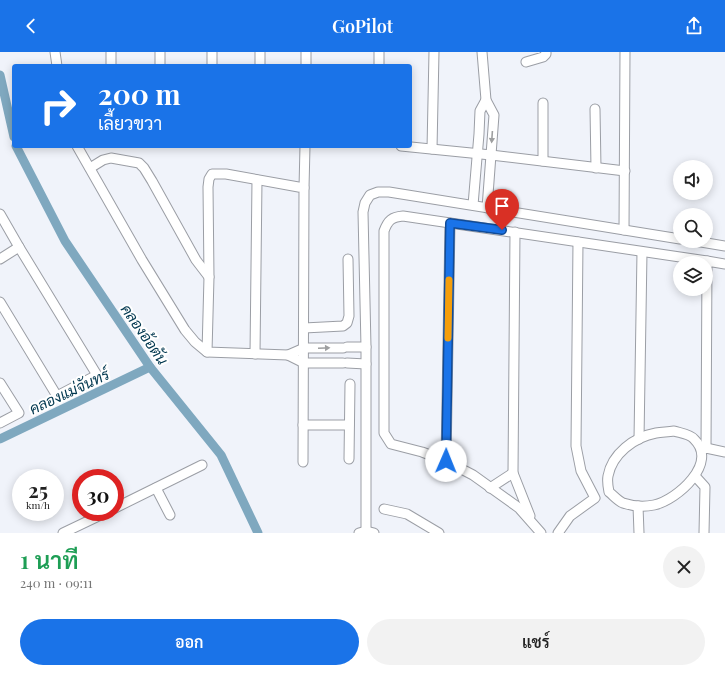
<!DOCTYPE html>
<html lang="th">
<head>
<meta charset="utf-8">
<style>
  body { margin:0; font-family:"Playfair Display",Sarabun,serif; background:#f2f2f2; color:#222; height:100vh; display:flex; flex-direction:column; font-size:15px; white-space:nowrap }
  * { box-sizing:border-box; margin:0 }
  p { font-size:13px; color:#767676 }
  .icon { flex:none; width:22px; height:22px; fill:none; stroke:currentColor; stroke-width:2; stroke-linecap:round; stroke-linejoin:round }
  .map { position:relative; height:481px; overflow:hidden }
  .details { display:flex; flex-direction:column; background:#fff; flex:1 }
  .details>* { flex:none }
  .top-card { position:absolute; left:12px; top:12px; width:400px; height:84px; border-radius:4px; box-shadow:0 2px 10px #0003; background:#1a73e8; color:#fff; overflow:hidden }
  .controls { position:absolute; left:673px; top:108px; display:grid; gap:8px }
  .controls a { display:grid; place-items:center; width:40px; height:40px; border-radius:50%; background:#fff; box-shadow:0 2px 10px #0003; font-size:20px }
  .speed { position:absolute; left:12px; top:417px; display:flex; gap:8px; font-size:20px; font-weight:700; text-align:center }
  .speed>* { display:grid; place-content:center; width:52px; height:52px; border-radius:50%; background:#fff; box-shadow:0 2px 10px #0003; line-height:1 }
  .speed small { font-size:10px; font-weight:400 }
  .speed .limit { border:6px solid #d22; background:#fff; color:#111 }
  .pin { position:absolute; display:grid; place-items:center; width:34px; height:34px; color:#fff; margin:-41px -17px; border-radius:50% 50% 50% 0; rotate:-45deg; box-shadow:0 0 4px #0007 }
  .pin .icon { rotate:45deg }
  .me { position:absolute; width:44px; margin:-22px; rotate:1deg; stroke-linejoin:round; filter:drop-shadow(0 0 3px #0008) }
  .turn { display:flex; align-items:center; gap:14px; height:84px; padding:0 20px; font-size:18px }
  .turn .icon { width:52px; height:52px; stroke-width:2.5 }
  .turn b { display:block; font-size:28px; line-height:34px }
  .round { display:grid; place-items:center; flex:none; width:42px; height:42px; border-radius:21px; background:#f2f2f2 }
  .headline { display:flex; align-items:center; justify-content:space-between; height:68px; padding:0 20px }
  h1 { font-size:24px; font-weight:600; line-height:30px; color:#1e9e55 }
  .primary-button { display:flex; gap:8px; margin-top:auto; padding:8px 20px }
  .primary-button a { flex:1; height:46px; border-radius:24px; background:#1a73e8; color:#fff; font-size:16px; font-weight:600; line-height:46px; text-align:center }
  .primary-button a+a { background:#f2f2f2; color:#222 }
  header { display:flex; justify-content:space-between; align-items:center; height:52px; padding:0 20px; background:#1a73e8; color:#fff; font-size:18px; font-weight:600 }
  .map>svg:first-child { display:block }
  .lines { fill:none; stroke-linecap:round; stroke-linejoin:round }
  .canal { stroke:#7fa8bf; stroke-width:9 }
  .street-casing { stroke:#9b9ea5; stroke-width:11 }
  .street { stroke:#fff; stroke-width:9 }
  .oneway { fill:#9e9fa0 }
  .route-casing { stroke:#114b97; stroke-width:10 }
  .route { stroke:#1a73e8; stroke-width:7 }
  .slow { stroke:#f59e0b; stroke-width:7 }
  .labels { text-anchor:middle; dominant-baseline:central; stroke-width:4; stroke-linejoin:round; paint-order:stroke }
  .water-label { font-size:15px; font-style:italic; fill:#00374f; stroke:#fff }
</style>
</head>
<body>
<header><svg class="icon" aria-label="back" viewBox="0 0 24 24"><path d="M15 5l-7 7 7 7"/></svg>GoPilot<svg class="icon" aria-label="share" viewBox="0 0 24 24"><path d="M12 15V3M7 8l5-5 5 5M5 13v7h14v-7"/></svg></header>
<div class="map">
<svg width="725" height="481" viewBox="0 0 725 481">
  <rect width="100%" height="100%" fill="#f0f3fa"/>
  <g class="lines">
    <!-- canal -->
    <g class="canal">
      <path d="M0 23 14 85"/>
      <path d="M16 94 65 189 150 315 221 403 258 481"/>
      <path d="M0 387 150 315"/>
    </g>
    <!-- street casing -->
    <g class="street-casing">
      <g id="street">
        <path d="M55 0 57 14"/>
        <path d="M160 0V14"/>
        <path d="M212 0V14"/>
        <path d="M260 0V14"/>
        <path d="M379 0V14"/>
        <path d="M482 0 486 48 494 63 487 156"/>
        <path d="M526 10 543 5 546 2V0"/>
        <path d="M111 14V0"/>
        <path d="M306 14V0"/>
        <path d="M543 51V109"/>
        <path d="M595 57 596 116"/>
        <path d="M77 94 142 208 185 278 195 290 207 300 288 303 304 296H343"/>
        <path d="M401 94 491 103 625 119"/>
        <path d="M432 97 434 0"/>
        <path d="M90 116 103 108 111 106 139 111 144 116 152 129 196 208 209 225"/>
        <path d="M304 136 305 94"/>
        <path d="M473 153 479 82 480 59 486 48"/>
        <path d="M0 162 19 195"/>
        <path d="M624 178 625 0"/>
        <path d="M515 180 513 421 530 464"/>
        <path d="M695 189 725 194"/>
        <path d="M0 207 19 195 97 323 57 344 0 250"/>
        <path d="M304 276 343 274 347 271 349 264 348 207"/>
        <path d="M347 295H366"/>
        <path d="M207 300 209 225 208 135 209 127 212 122H226L304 136 303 410"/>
        <path d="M255 302 257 128"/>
        <path d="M288 303 304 311H343"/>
        <path d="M347 311 366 312"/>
        <path d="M0 331 19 361 0 371"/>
        <path d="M303 373H349"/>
        <path d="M674 379C680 381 690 382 694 387 719 411 677 448 654 453 644 455 632 454 623 451 618 449 613 443 609 440 608 435 607 429 608 424 612 402 634 385 656 381 662 380 668 380 674 379Z"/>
        <path d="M639 387 642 200"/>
        <path d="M706 396 707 209 725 212"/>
        <path d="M702 398 706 396 725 400"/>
        <path d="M349 407 350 332"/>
        <path d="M446 409 450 171"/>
        <path d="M695 424 705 435 704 481"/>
        <path d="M156 436 170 463"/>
        <path d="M490 436 513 421"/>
        <path d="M638 454 639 481"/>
        <path d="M115 456 202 413"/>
        <path d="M384 457 407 462 439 481"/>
        <path d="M366 479V295L363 160 365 151 370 143 378 140H389L680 187"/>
        <path d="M63 481 107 460"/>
        <path d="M359 481 366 479 374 481"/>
        <path d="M541 481 519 456 473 423 446 409 422 400 391 392 384 381V179C388 168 392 165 403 164L707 209"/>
        <path d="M558 481 570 464 595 446 581 419 576 394 578 190"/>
      </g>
    </g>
    <!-- street -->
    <use href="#street" class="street"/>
  </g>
  <!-- one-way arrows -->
  <defs><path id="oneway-solid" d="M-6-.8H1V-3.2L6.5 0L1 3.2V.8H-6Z"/></defs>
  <g class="oneway">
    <use href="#oneway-solid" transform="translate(492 85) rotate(94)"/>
    <use href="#oneway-solid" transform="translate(324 296) rotate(-2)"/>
  </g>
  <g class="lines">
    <!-- route casing -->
    <g class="route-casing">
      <path id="route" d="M446 409 450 171 502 178"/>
    </g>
    <!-- route -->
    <use href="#route" class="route"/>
    <!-- slow -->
    <path class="slow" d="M448 286 449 228"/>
  </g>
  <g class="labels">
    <!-- water labels -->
    <g class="water-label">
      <text transform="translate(145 282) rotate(55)">คลองอ้อตัน</text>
      <text transform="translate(69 339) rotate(-25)">คลองแม่จันทร์</text>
    </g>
  </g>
</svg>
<div class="controls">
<a><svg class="icon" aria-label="sound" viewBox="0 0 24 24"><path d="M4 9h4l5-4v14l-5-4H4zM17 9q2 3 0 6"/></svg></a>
<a><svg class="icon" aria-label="search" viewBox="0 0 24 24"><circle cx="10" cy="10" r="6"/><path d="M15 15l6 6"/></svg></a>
<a><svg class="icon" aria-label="layers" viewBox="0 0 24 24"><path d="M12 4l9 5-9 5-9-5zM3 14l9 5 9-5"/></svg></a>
</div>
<div class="speed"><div>25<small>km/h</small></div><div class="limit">30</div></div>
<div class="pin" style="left:502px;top:178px;background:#d93025"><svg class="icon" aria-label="arrive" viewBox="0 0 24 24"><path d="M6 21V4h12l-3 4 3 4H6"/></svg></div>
<svg class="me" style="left:446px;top:409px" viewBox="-20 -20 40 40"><circle r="19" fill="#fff"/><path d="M0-13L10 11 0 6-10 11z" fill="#1a73e8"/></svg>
<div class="top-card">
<div class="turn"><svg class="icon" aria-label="right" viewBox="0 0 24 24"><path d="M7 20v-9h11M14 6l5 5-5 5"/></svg><div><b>200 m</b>เลี้ยวขวา</div></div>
</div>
</div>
<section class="details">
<div class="headline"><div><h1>1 นาที</h1><p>240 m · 09:11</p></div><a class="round"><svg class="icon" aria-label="close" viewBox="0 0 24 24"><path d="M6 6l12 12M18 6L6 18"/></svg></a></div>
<div class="primary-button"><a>ออก</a><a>แชร์</a></div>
</section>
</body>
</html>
